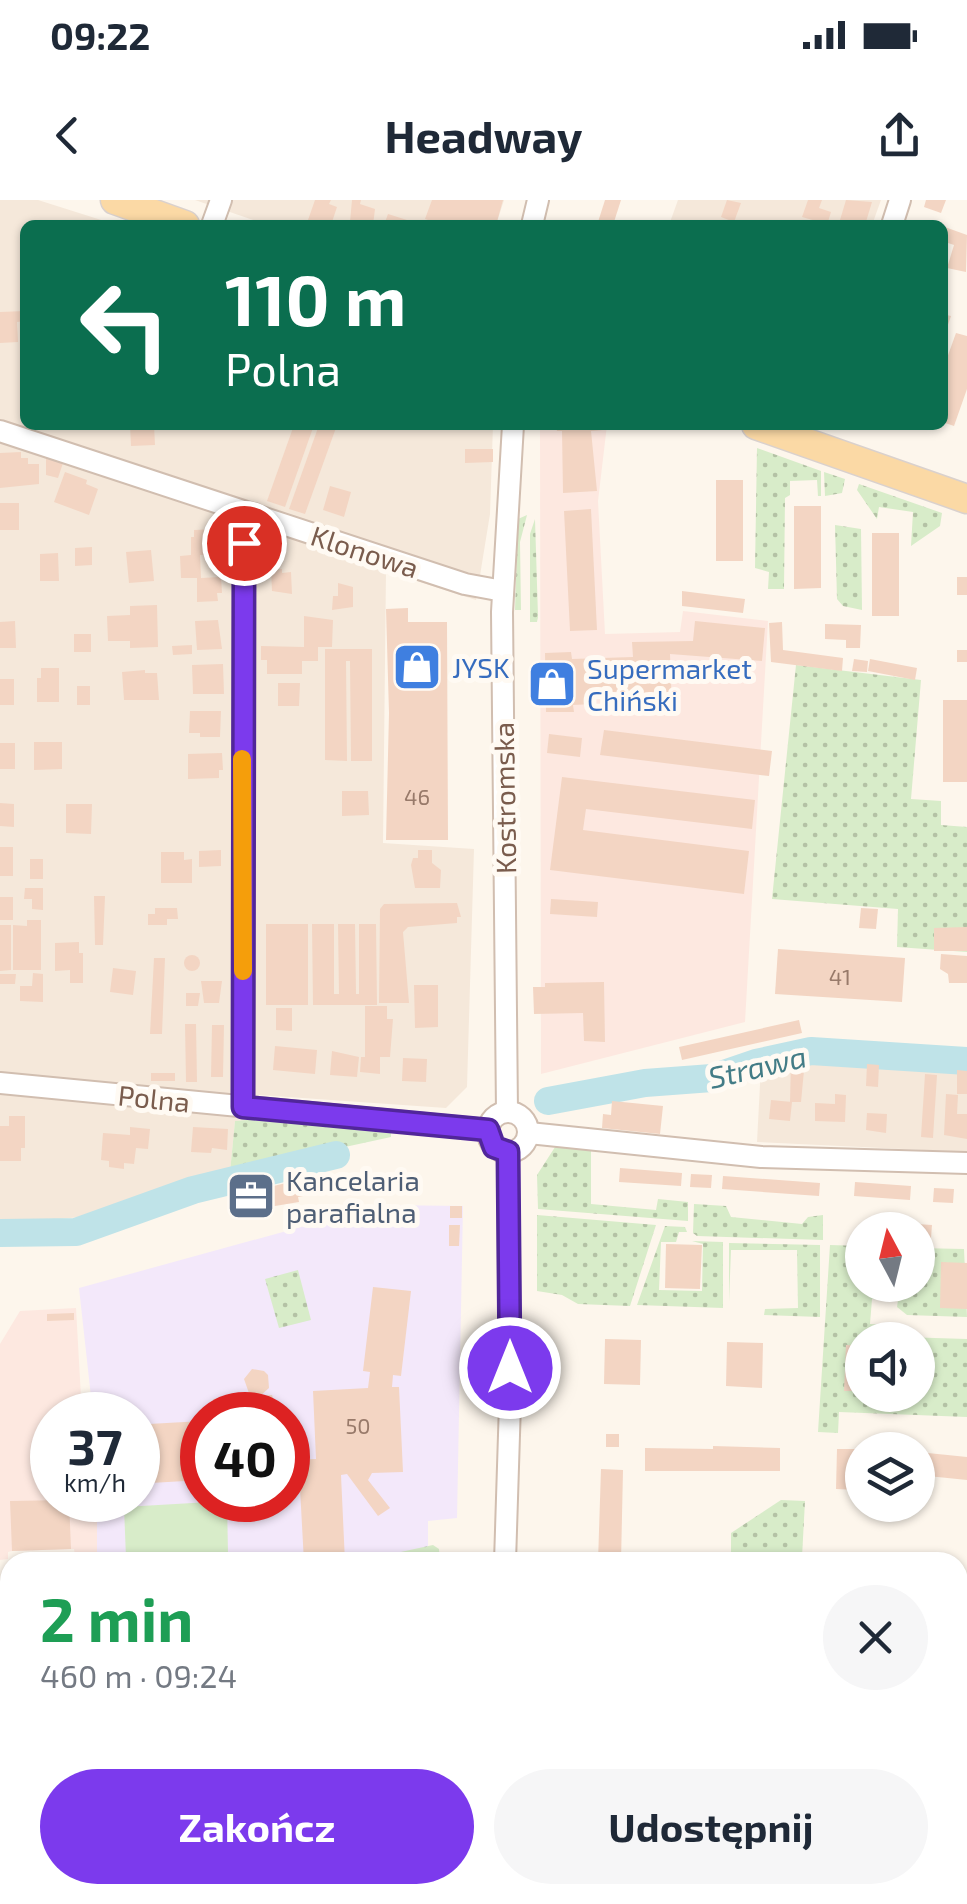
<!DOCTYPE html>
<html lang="pl">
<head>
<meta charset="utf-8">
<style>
  body { margin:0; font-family:"Exo 2",sans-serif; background:#f6f6f7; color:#1f2937; height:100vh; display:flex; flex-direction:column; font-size:38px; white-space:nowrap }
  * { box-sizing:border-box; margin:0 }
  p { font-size:32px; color:#747a83 }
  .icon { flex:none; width:55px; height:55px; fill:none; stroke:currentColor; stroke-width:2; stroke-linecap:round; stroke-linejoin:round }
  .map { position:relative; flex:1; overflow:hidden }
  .drawer { position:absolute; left:0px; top:1352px; width:968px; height:352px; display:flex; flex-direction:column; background:#fff; border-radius:30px 30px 0 0; box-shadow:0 2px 8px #0004 }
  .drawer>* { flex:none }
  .hud { position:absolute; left:20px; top:20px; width:928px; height:210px; border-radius:15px; box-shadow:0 2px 8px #0004; background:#0b6e4f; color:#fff; overflow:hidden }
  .needle { width:65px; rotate:353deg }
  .tools { position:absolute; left:845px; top:1012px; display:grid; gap:20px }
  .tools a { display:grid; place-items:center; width:90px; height:90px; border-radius:50%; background:#fff; box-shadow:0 2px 8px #0004; font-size:50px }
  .speed { position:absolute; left:30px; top:1192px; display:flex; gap:20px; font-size:50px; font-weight:700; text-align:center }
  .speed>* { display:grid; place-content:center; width:130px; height:130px; border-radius:50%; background:#fff; box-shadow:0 2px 8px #0004; line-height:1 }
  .speed small { font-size:25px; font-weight:400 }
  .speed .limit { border:15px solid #d22; background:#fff; color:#111 }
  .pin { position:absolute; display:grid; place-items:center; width:85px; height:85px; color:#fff; margin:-42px; border:5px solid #fff; border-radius:50%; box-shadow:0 2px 10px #0007 }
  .me { position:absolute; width:110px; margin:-55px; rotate:0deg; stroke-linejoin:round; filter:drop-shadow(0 0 8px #0008) }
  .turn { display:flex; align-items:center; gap:35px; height:210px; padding:0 40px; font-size:45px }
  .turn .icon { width:130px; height:130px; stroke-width:2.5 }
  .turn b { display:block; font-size:70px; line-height:85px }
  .round { display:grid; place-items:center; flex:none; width:105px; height:105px; border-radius:52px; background:#f6f6f7 }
  .summary { display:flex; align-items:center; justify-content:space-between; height:170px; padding:0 40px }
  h1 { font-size:60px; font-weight:700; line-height:75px; color:#1e9e55 }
  .action { display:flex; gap:20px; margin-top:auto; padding:20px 40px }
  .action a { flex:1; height:115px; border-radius:60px; background:#7c3aed; color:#fff; font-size:40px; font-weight:700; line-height:115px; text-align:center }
  .action a+a { background:#f6f6f7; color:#1f2937 }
  .status { display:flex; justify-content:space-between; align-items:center; height:70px; padding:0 50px; background:#fff; direction:ltr }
  .status svg { height:28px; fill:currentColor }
  header { display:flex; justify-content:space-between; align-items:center; height:130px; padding:0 40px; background:#fff; font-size:45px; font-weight:700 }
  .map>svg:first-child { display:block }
  .residential { fill:#f5e8da }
  .commercial { fill:#fde8e0 }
  .education { fill:#f3e8fa; fill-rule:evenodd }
  .green { fill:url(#green-dots); fill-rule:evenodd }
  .pitch { fill:#d8ecc9 }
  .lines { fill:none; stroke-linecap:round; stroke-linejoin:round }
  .river { stroke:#bfe3e8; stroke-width:28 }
  .building { fill:#f3d5c3 }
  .minor-casing { stroke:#d1beb0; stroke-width:24 }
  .major-casing { stroke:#dad1cd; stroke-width:31 }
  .minor { stroke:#fff; stroke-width:20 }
  .major { stroke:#fbd9a5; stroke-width:28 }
  .route-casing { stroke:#51269a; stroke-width:25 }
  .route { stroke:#7c3aed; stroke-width:18 }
  .slow { stroke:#f59e0b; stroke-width:18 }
  .labels { text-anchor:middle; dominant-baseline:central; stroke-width:10; stroke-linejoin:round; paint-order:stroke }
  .number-label { font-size:22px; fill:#987a6a }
  .street-label { font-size:28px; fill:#7a5c4d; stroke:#fffaf3 }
  .shop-label { font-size:28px; fill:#366cbe; stroke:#fffaf3; text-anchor:start }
  .service-label { font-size:28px; fill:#4e5e75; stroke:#fffaf3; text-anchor:start }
  .water-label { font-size:30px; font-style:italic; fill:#437c86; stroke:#fffaf3 }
</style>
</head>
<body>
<div class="status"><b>09:22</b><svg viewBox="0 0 49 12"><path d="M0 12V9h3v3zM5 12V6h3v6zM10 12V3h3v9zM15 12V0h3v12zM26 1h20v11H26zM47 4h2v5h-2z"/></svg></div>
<header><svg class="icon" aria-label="back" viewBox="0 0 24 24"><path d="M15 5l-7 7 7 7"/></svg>Headway<svg class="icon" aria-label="share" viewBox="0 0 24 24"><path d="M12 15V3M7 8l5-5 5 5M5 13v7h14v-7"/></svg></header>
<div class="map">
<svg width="967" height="1704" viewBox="0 0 967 1704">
  <defs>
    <pattern id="green-dots" width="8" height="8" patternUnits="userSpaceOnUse" patternTransform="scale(2.5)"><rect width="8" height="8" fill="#d8ecc9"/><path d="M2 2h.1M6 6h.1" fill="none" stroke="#b4c2a5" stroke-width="1.8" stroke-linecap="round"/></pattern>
  </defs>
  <rect width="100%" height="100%" fill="#fdf6ec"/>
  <!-- residential -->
  <g class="residential">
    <path d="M0 0H38L117 25H25V225H493L490 314 476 400 386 371 383 643 474 649 467 887 446 908 259 895 247 920 235 921 230 972 199 977 80 1017 30 1022H0Z"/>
    <path d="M195 0H504L496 25H268Z"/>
    <path d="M678 0H881L872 25H669Z"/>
    <path d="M808 854 967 866V952L757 942 761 866Z"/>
  </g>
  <!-- commercial -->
  <g class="commercial">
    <path d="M540 225H607L598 301 605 434 680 432 683 411 768 421 745 822 541 874Z"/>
    <path d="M76 1108 82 1215H52V1300H97V1355L75 1356 74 1349 12 1351 8 1352V1359L0 1360V1144L20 1111Z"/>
  </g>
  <!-- education -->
  <path class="education" d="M381 1005 463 1006 457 1318 428 1321V1348L409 1362H97V1300H138V1215H93L79 1088ZM202 1215H288V1300H202Z"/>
  <!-- green -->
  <g class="green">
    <path d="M757 248 821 271V296H818L817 280 790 281V295L785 298 784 389H768L769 372 755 368Z"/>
    <path d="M824 272 845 279 842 293 825 296Z"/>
    <path d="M859 284 942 313 940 326 911 346 913 312 879 307 877 319 857 290Z"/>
    <path d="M527 315 520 342 521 410H515L518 319Z"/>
    <path d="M535 319 538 417 537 422H530V334Z"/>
    <path d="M835 325 861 329 862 410 843 406 837 399Z"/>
    <path d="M796 465 921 480 911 599 941 601V625L967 627V752L897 747 898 709 772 699Z"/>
    <path d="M249 915 391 929V937L230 972 235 921 247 920Z"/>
    <path d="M557 944 591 951V1004L656 1010 658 999 688 1002V1021L538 1009 537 975Z"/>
    <path d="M694 1004 726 1006 731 1017 802 1024 808 1017 823 1015V1040L697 1036 693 1033Z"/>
    <path d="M537 1015 656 1025 630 1106 578 1104 562 1095 537 1091Z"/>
    <path d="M665 1026 685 1027 687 1032H679L676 1042H661L659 1090 702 1091 703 1044 692 1041 723 1042V1108L637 1105Z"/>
    <path d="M729 1043 820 1045V1117L764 1115 765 1109 798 1108 797 1050H731L729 1102Z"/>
    <path d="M830 1045 862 1046V1085H918V1048L964 1049 967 1117 907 1115 897 1107 898 1100 872 1099 870 1124 903 1126V1137L967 1139V1217L839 1212 838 1233 818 1232ZM862 1140H918V1195H862Z"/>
    <path d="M298 1070 311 1120 279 1128 265 1079Z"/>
    <path d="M781 1300 805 1301 802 1357 731 1355V1333Z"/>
    <path d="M433 1345 439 1349 440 1362H394L396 1353Z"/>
    <path d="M10 1457V1618H0V1458Z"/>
    <path d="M958 1606 967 1607V1672L958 1671Z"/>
    <path d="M0 1624H10V1695H26V1704H0Z"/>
  </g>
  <!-- pitch -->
  <path class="pitch" d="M227 1301 228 1353 126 1358 124 1307Z"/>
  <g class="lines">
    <!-- river -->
    <g class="river">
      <path d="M548 901 645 883 712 878 756 863 811 851 967 861"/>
      <path d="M0 1033 76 1032 193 990 336 955"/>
    </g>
  </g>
  <!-- building -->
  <g class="building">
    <path d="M315 0H331L329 4 337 7 331 25 308 20Z"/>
    <path d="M352 0H361L360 4 375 9 373 25 350 22Z"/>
    <path d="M432 0H503L496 25H429L431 21 425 19Z"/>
    <path d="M605 0H621L613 25 598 22Z"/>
    <path d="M727 0 741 3 734 22 721 17Z"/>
    <path d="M808 0H822L819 8 831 12 827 25H814L816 21 802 17Z"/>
    <path d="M846 0 872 2 865 25 840 20Z"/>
    <path d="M926 0H946L941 13 924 7Z"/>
    <path d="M388 14 407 20 406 25H384Z"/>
    <path d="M942 26 967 35 966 72 947 68 954 45 942 41Z"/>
    <path d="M25 111V121L17 122 18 142 0 143V112Z"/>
    <path d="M942 114 951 116 943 139H942Z"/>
    <path d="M956 133 967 136V189L954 226 942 222V172Z"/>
    <path d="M130 225H154L155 245 131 246Z"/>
    <path d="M294 225H314L285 307 267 301Z"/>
    <path d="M319 225H337L305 314 289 309Z"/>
    <rect x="467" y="225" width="26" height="4"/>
    <path d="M556 225H602L603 230 591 231 597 291 563 293 562 231H557Z"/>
    <path d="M465 249H493V262L465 263Z"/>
    <path d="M21 252V258H28V264H39V284L0 288V253Z"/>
    <path d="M46 257 63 263 58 278 46 275Z"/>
    <path d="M65 272 87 280 86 284 98 289 89 315 54 302Z"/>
    <rect x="716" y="280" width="27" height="81"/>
    <path d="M330 286 351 292 344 317 323 310Z"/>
    <rect x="0" y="303" width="19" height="27"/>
    <path d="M794 306H821V388L794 389Z"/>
    <path d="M591 309 597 430 570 431 564 311Z"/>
    <path d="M220 329 221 358 207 359V355H200L201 378 221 377 222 393H217L218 401 197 402V378H181L180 356 191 355V337H194V330Z"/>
    <rect x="872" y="333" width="27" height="83"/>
    <path d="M92 347V365L75 366V348Z"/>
    <path d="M151 350 154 381 129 383 126 352Z"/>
    <path d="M58 353 59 381H40V354Z"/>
    <path d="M282 369V373L291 372 292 394 272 391 271 370Z"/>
    <rect x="957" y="377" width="10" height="18"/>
    <path d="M338 383 353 387V407L332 410 333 396H338Z"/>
    <path d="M682 391 745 399 743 413 682 406Z"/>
    <path d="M157 405 158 447 130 448V441H108L107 416 130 415V406Z"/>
    <path d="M408 408V422H447L448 640H386L389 513 386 409Z"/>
    <path d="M304 416 333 420 332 447H318V461H302V474H267V460H261V446L304 447Z"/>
    <path d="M218 420 222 449 197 450 195 421Z"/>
    <path d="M15 421 16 448H0V422Z"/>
    <path d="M695 421 765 428 762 461 670 454 672 508 635 509 634 491 594 493V504L573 505 574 512H546L545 453 571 452 572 459 633 457 632 442 693 441Z"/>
    <path d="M782 422 783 450 843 458 842 471 771 462 769 423Z"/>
    <path d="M825 424 861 425 860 448H846V440L825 439Z"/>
    <rect x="74" y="434" width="17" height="18"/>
    <path d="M192 445V454L173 455 172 446Z"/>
    <path d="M325 449H372V561H351L350 461H346L347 561 325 560Z"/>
    <rect x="957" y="450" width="10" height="12"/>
    <path d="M854 459 868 461 867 472 852 471Z"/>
    <path d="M870 459 917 468 915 480 868 471Z"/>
    <path d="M223 464 224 494H193L192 465Z"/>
    <path d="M41 468H59V502H37V478H41Z"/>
    <path d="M145 470V473H157L159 500H124L122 472Z"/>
    <rect x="0" y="479" width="14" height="26"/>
    <path d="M278 483H300L299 506H278Z"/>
    <rect x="77" y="486" width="13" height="19"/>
    <rect x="943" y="500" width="24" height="82"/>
    <path d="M190 511H221L220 537H200V533H189Z"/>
    <path d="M604 530 772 551 769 576 600 555Z"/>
    <path d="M549 534 582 538 580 557 547 553Z"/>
    <path d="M34 542H62V569L34 570Z"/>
    <rect x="0" y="543" width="15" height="26"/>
    <path d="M222 553 223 570H219V578L188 579V554Z"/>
    <path d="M562 577 755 600 752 629 586 609 583 630 749 651 744 694 550 670Z"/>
    <path d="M342 591H368L369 615 342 616Z"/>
    <path d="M0 603 14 604V627L0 626Z"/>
    <path d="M66 604H92L91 634 66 633Z"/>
    <rect x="0" y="647" width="13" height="29"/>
    <path d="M221 650V666L199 667V651Z"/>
    <path d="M418 650H432V663L441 670 440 688H415L411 665 413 658H418Z"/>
    <path d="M161 652H184V660L192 659V683H161Z"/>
    <rect x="30" y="659" width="13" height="20"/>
    <path d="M25 688H43V710L32 709V699H24Z"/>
    <path d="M94 696H105L103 745H95Z"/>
    <rect x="0" y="697" width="13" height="23"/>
    <path d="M551 699 598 702 597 717 550 714Z"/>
    <path d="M457 703 461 717H457V723L408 727 403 732 409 803H379L380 709 384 704Z"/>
    <path d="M155 708H177L178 719H167V725H148V714H155Z"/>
    <path d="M861 708 878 709 876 729 859 728Z"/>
    <path d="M27 720H41V770H13V725L27 726Z"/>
    <rect x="266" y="724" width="42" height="81"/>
    <path d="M312 724H334V794H339L338 724H355L356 794H359V724H376L377 805H313Z"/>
    <path d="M0 725H11V770L0 771Z"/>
    <path d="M967 727V751H934V728Z"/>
    <path d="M79 742V753H83V783H70V770L55 771V743Z"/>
    <path d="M778 749 905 758 902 802 775 794Z"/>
    <path d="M941 754 967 756V783H949L948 774 940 769Z"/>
    <circle cx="192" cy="763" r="8"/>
    <path d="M154 758H165L162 834H150Z"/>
    <path d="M113 768 136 771 133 795 110 792Z"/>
    <path d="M33 773 43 774V802L20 801V786H32Z"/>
    <path d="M0 774H16L15 784H0Z"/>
    <path d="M201 781H222L219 803H204Z"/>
    <path d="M604 782 605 842 584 841 583 813 534 814 533 787H545V783Z"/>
    <path d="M414 785H438V827L415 828Z"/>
    <path d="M186 793H200L198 806H186Z"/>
    <path d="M365 806H387V819H393L390 857H380V874L360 872 361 857H365Z"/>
    <path d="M276 808H292V831L276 830Z"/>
    <path d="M799 820 802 833 682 860 679 847Z"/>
    <path d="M185 824H196L197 882H186Z"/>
    <path d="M212 825H224L223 877H211Z"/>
    <path d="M275 846 317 850 315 874 273 870Z"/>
    <path d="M332 851 359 857 357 877 330 875Z"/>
    <path d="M403 858 427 859 426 882 402 881Z"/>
    <path d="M805 860 801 902H790L791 861Z"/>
    <path d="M867 864 879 865 878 887 866 886Z"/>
    <path d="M957 870 967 871V894H957Z"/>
    <rect x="151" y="873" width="24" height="8"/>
    <path d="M925 874 937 875 933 938 921 937Z"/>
    <path d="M835 894 846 895 845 922 815 921V903L835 904Z"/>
    <path d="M946 894 958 895 957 914H967V939L944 935Z"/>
    <path d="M771 900 792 902 790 921 769 919Z"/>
    <path d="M612 901 663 906 660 934 602 928 603 914 611 915Z"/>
    <path d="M867 913 887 914 886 933 866 930Z"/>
    <path d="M9 916H25V948H21V961H0V926H9Z"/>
    <path d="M130 927 150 929 148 949 136 948 134 964 124 963V969L109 967V961L101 960 103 933 130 935Z"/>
    <path d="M193 927 228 929 227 950 212 948 211 953 191 952Z"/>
    <path d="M620 968 682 973 681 986 619 982Z"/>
    <path d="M691 974 712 975 711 988 690 987Z"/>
    <path d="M723 976 820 983 819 996 722 989Z"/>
    <path d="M295 981 296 987 300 986 303 996 298 997 299 1002 251 1010 247 992Z"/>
    <path d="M855 982 911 986 910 1000 854 996Z"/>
    <path d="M934 988 954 989 953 1003 933 1002Z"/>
    <rect x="450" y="1006" width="12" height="12"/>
    <path d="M870 1021 932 1025 931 1038H918V1030H869Z"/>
    <path d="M449 1025H460L459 1046H449Z"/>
    <path d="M666 1044 702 1045 700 1089 665 1088Z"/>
    <path d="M941 1062 967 1063V1109L940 1108Z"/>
    <path d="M373 1087 411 1091 401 1176 393 1175 392 1187H399L403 1272 372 1273 368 1280 390 1308 378 1316 347 1274 341 1275 345 1362H304L299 1270H288V1260L316 1259 313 1191 368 1188 370 1172 363 1171Z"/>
    <path d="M74 1113V1120L47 1121V1114Z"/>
    <path d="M605 1139 641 1140 640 1185 604 1184Z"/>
    <path d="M727 1142 763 1143 762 1188 726 1186Z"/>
    <path d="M846 1145 862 1146V1191H844Z"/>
    <path d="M252 1169 264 1171 268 1175 269 1188 260 1196 272 1195 278 1215H218L213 1199 250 1196 244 1179Z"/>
    <path d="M202 1221V1280L151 1283 149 1224Z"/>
    <rect x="606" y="1234" width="13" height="13"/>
    <path d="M138 1241H144L145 1265H138Z"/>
    <path d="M713 1246 780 1248V1271H645V1248L713 1249Z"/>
    <path d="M837 1249H862V1277H857V1290L836 1289Z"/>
    <path d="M918 1252 967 1257V1280L918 1275Z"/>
    <path d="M601 1269 623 1270 621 1362H598Z"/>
    <path d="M69 1300 71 1349 12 1351 10 1301Z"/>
    <path d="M958 1417H967V1441L958 1440Z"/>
    <rect x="958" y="1535" width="9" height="27"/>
    <rect x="62" y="1695" width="365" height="9"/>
    <path d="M625 1695H644V1699L658 1700 657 1704H625Z"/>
    <path d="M686 1695H702V1704H688Z"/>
    <rect x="718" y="1695" width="70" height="9"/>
    <path d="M849 1695H876L875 1704H849Z"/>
  </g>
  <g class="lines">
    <!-- minor casing -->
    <g class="minor-casing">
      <g id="minor">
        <path d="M212 25 221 0"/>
        <path d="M532 25 538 0"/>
        <path d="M892 25 900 0"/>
        <path d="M0 231 465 384 503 391"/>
        <path d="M0 883 488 930"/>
        <path d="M243 907 244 349 254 314"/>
        <circle cx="508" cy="932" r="20"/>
        <path d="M507 912 502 412 513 225"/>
        <path d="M529 933 761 957 967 963"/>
        <path d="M505 1362 510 1203 508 952"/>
        <path d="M0 1400 10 1401"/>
        <path d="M958 1494H967"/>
        <path d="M491 1704V1695"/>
        <path d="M821 1704V1695"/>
      </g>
    </g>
    <!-- major casing -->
    <g class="major-casing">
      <g id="major">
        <path d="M115 0 185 25"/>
        <path d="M756 225 967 299"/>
      </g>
    </g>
    <!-- minor -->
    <use href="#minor" class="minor"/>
    <!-- major -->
    <use href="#major" class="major"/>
  </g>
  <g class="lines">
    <!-- route casing -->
    <g class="route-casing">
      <path id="route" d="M244 343 243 907 488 930 494 947 508 952 510 1168"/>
    </g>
    <!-- route -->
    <use href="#route" class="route"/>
    <!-- slow -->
    <path class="slow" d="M242 559 243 771"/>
  </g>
  <!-- icons -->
  <defs>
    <g id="shop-square" transform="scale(2.5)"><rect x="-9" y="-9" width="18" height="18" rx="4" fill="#3f7fe0" stroke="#fffaf3"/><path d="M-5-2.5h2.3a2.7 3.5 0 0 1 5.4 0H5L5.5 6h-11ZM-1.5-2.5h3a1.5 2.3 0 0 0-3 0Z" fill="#fff"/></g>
    <g id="office-square" transform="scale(2.5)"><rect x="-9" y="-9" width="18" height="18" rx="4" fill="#5c6f8a" stroke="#fffaf3"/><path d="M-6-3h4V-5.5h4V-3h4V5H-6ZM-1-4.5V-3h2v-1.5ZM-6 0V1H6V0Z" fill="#fff"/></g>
  </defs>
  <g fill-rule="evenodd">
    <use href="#shop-square" x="417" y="467"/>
    <use href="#shop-square" x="552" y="484"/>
    <use href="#office-square" x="251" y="996"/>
  </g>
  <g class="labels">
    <!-- number labels -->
    <g class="number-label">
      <text x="417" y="596">46</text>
      <text x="840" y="776">41</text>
      <text x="358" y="1225">50</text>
    </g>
    <!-- street labels -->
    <g class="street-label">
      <text transform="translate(365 351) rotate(18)">Klonowa</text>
      <text transform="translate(504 598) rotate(-91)">Kostromska</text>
      <text transform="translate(154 898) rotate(6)">Polna</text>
    </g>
    <!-- shop labels -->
    <g class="shop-label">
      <text x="452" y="467">JYSK</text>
      <text x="587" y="468">Supermarket<tspan x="587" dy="32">Chiński</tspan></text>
    </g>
    <!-- service labels -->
    <g class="service-label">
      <text x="286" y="980">Kancelaria<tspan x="286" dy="32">parafialna</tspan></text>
    </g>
    <!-- water labels -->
    <g class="water-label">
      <text transform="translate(757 866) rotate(-13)">Strawa</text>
    </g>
  </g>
</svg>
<div class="tools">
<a><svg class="needle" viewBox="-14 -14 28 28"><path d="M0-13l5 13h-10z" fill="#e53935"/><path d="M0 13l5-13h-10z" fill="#747a83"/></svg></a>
<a><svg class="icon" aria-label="sound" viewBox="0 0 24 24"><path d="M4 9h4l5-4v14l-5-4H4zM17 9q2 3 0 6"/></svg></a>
<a><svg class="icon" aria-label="layers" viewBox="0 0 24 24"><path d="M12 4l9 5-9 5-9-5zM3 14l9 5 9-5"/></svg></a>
</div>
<div class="speed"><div>37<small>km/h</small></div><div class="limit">40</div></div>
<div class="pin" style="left:244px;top:343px;background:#d93025"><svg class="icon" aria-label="arrive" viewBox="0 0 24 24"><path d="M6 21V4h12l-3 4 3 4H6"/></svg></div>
<svg class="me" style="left:510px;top:1168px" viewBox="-20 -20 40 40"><circle r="17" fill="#7c3aed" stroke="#fff" stroke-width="3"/><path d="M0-11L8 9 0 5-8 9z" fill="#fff"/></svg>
<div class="hud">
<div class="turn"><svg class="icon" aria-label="left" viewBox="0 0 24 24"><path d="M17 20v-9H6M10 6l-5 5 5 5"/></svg><div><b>110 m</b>Polna</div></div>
</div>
<section class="drawer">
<div class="summary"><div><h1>2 min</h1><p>460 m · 09:24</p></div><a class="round"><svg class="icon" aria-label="close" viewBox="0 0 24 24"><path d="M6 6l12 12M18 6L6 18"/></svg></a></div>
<div class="action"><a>Zakończ</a><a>Udostępnij</a></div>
</section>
</div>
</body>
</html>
